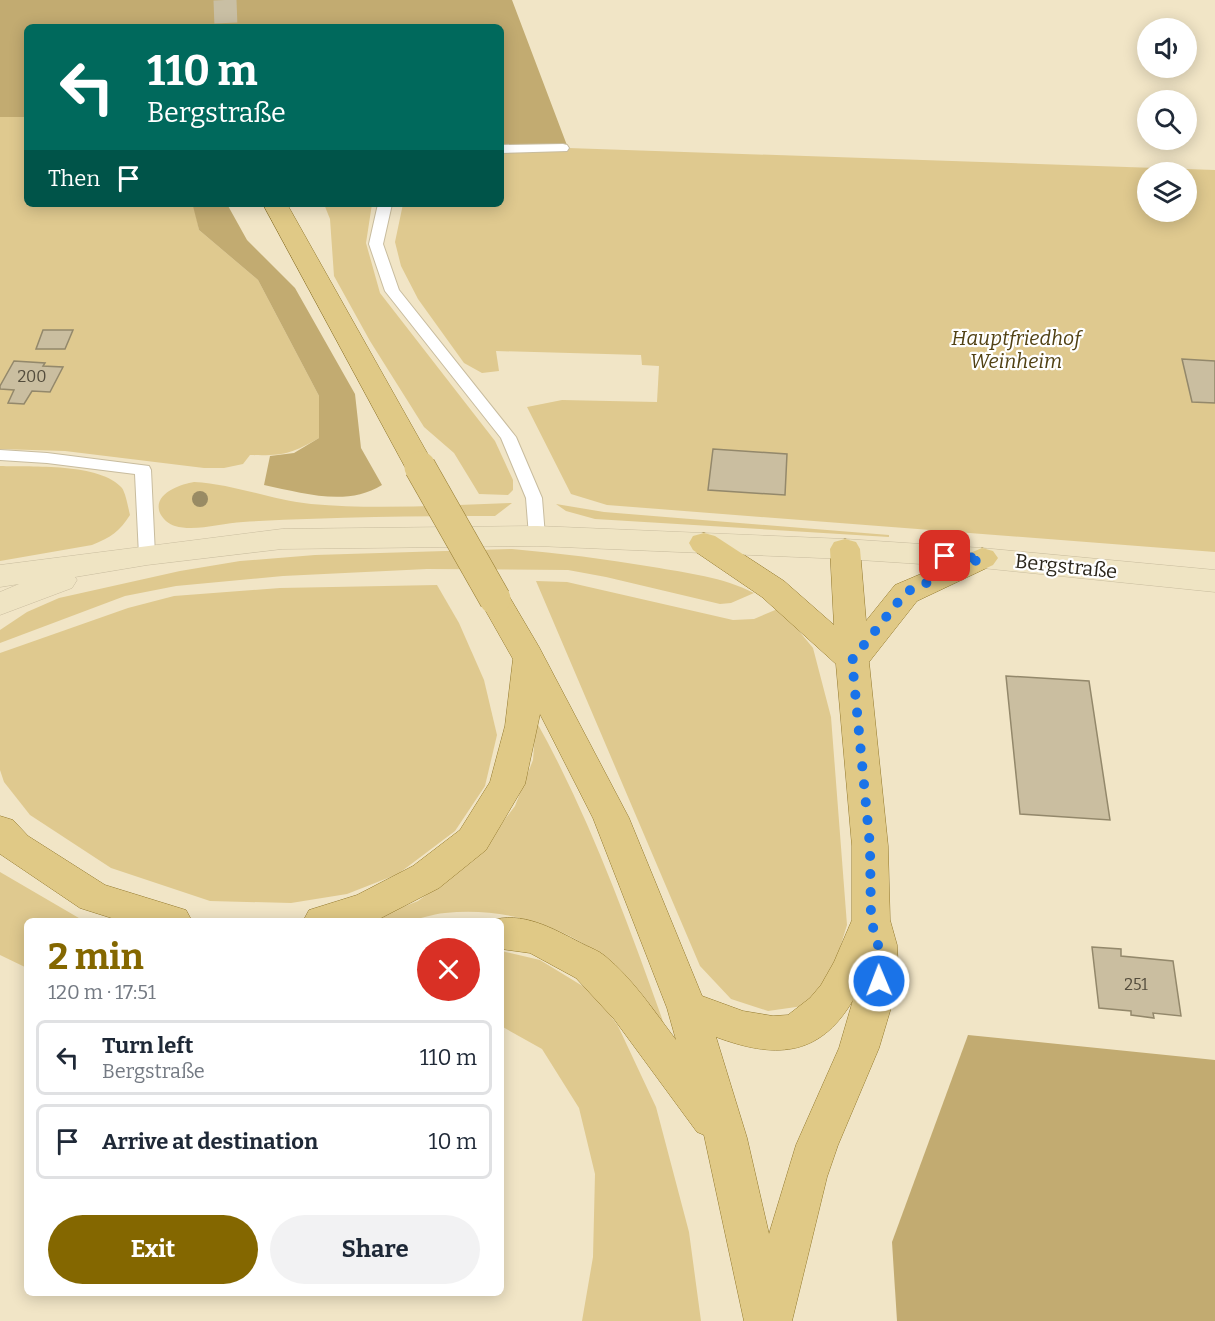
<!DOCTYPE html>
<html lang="en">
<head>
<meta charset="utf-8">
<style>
  body { margin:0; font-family:Bitter,serif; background:#f2f2f3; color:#1f2937; height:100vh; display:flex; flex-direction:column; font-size:22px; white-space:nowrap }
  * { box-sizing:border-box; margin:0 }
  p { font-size:20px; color:#747a83 }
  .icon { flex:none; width:33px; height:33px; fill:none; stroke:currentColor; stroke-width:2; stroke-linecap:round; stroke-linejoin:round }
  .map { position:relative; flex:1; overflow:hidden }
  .drawer { position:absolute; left:24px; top:918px; width:480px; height:378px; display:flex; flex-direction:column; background:#fff; border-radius:9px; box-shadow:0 3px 15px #0003 }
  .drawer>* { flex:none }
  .top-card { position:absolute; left:24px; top:24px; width:480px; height:183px; border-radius:9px; box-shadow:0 3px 15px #0003; background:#00695c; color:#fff; overflow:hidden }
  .buttons { position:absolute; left:1137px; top:18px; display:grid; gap:12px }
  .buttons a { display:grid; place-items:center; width:60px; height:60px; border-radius:50%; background:#fff; box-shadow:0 3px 15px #0003; font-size:30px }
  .pin { position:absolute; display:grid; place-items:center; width:51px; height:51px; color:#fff; margin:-26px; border-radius:12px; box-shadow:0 3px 9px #0006 }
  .me { position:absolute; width:66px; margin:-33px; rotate:359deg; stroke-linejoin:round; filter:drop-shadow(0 0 4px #0008) }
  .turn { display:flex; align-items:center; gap:21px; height:126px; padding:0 24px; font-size:27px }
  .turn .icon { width:78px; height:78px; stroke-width:2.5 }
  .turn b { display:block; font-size:42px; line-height:51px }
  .then { display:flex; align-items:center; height:57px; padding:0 24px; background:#0003; gap:12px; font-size:22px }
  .round { display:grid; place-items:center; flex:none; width:63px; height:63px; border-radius:32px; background:#f2f2f3 }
  .summary { display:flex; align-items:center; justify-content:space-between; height:102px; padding:0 24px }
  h1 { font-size:36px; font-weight:700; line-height:45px; color:#846700 }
  .cta { display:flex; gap:12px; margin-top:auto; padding:12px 24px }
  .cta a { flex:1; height:69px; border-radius:36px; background:#846700; color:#fff; font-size:24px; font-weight:700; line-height:69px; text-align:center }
  .cta a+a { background:#f2f2f3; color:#1f2937 }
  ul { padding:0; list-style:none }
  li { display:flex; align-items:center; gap:18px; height:75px; margin:0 12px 9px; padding:0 12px; border:3px solid #e0e1e3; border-radius:9px }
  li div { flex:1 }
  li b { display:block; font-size:22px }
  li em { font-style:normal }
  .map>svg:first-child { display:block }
  .green { fill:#dfc98f; fill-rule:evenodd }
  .forest { fill:#c2ab71 }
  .building { fill:#cabea0; stroke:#93886b; stroke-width:1.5 }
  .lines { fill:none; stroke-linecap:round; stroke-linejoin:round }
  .primary-tunnel { stroke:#c9bfa4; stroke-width:23; stroke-dasharray:23 11; stroke-linecap:butt }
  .service-casing { stroke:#c8bc9e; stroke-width:2 }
  .secondary-casing { stroke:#c8bc9e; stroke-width:1 }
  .primary-casing { stroke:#93792d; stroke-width:1 }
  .service { fill:#fff; fill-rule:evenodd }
  .secondary { fill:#efe4c3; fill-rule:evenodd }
  .primary { fill:#e0c986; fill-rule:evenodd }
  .primary-bridge-casing { stroke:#93792d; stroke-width:32; stroke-linecap:butt }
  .primary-bridge { stroke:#e0c986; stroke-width:31 }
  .tree { fill:#998b64 }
  .route { stroke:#1a73e8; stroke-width:10; stroke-dasharray:0 18 }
  .labels { text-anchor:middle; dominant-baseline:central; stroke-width:4.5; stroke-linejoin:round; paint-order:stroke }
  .number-label { font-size:16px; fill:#534c3c }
  .park-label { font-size:20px; font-style:italic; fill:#514113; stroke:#fff }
  .street-label { font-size:20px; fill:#2b261b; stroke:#fff }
</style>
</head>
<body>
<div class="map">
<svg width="1215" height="1321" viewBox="0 0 1215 1321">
  <rect width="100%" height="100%" fill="#f1e5c6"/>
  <!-- green -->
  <g class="green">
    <path d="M0 117H27V204H197L194 206 199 230 258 280 319 396V438C291 454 283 456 250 455L243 464 224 468H204L65 451 0 449Z"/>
    <path d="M568 148 1215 170V552L607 505 571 494 527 407 562 400 657 402 659 366 642 365 641 355 496 351 499 371 482 373 464 363 418 299 401 266 395 242 403 204H501V152ZM1148 172H1186V212H1148Z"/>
    <path d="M324 204H372L366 243 380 293 495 441 513 480V490L508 495 479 494 454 453 424 427 370 341 334 276 330 219Z"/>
    <path d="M0 466C31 467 101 463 122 488 126 494 128 507 130 515 120 531 110 538 92 545L0 561Z"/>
    <path d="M194 482C234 484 271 500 311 504 377 510 446 505 512 503L495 516C411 516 327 517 243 522 222 523 195 532 175 526 169 524 164 520 161 515 150 495 180 484 194 482Z"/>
    <path d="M556 504 604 512 889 535V537L595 519 566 511Z"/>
    <path d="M512 549C559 553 606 559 653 567 687 573 723 577 754 593L731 603 720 604 606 577 568 570 427 569 283 576 176 586 125 596 0 643V630L27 612 59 598 180 571 240 561 315 555Z"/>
    <path d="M536 581 567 582 733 620 754 619 780 608 813 648 831 717 847 925 831 977 803 1006 768 1011 731 999 700 966Z"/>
    <path d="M437 585 459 623 484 680 497 735 485 786 455 831 398 874 347 894 291 903 210 901 111 868 30 815 4 782 0 770V653L128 608 174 596 280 588Z"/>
    <path d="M536 721C591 819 632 934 670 1041 663 1028 656 1013 647 1001 600 938 523 905 445 913 432 914 418 920 405 921 393 922 380 921 368 921L418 901 473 861 515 806 533 760Z"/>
    <path d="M0 872 84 921H27V968L0 955Z"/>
    <path d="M501 951 540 960 594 993 618 1026 656 1107 689 1232 701 1321H582L593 1257 595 1174 579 1108 542 1049 501 1026Z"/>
  </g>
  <!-- forest -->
  <g class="forest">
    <path d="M0 0H512L568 148 501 147V27H27V117H0Z"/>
    <path d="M197 204H227L247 240 295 288 355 394 361 448 382 485C347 507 303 493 264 485L270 456 294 453 319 438V396L258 280 199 230 193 206Z"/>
    <path d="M968 1035 1215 1060V1321H897L892 1242Z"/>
  </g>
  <!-- building -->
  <g class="building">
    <path d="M43 330H73L65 349H36Z"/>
    <path d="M1182 359 1215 361V403L1192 402Z"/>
    <path d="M14 361 45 363 43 366 63 367 50 392 32 391 24 404 8 403 14 390 0 389V386Z"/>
    <path d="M713 449 787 454 785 495 708 490Z"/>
    <path d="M1006 676 1089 681 1110 820 1020 814Z"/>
    <path d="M1092 947 1121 949V956L1173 961 1181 1016 1153 1013 1154 1018 1131 1015V1011L1099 1008Z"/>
  </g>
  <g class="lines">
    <!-- primary-tunnel -->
    <path class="primary-tunnel" d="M225 0 226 27"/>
    <!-- service casing -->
    <g class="service-casing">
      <g id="service">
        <path d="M563 144 567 145 569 148 567 151 501 153V145Z"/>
        <path d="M378 204H392L383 244 399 290 516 437 542 498 545 536 543 540H531L529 536 526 498 501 438 385 291 369 244Z"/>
        <path d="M0 450 47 453 149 466 151 470 155 555 153 559H141L139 555 135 474 47 463 0 460Z"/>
      </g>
    </g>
    <!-- secondary casing -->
    <g class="secondary-casing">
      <path id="secondary" d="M537 526 845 539 982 548 1215 570V592L982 568 845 559 537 546 282 549 147 565 75 577 77 580 72 588 0 615V592L19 584 0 587V565L282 529Z"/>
    </g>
    <!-- primary casing -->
    <g class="primary-casing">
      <g id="primary">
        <path d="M263 204H287L435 467 430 474 420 476 410 474 405 467Z"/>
        <path d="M704 533 715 536 784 581 834 625 830 549 834 542 845 539 856 542 860 549 866 621 895 585 982 548 993 551 998 558 993 565 917 601 869 662 888 846 890 920 897 945 899 981 879 1048 838 1145 827 1177 792 1321H744L704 1135 697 1132 614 1019 576 978 530 953 501 949V921H490C521 910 554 929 581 943 588 947 598 950 605 956 633 979 654 1011 676 1040L667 1008 593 818 540 714 525 784 486 850 439 888 381 918 372 921H303L309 910 357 895 413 866 460 830 490 782 505 726 513 659 479 599 484 591 495 588 506 591 539 647 629 818 702 996 743 1011 773 1016 788 1015 810 998 821 985 834 962 852 920V846L836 664 762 597 693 550 689 543 693 536ZM853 1000 839 1048 796 1145 769 1234 747 1138 716 1037C773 1058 819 1059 853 1000Z"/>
        <path d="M0 816 13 820 28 836 105 885 186 910 192 921H121L80 908 0 854Z"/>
      </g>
    </g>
    <!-- service -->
    <use href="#service" class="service"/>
    <!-- secondary -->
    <use href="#secondary" class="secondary"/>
    <!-- primary -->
    <use href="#primary" class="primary"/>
    <!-- primary-bridge casing -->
    <g class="primary-bridge-casing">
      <path id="primary-bridge" d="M420 467 495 599"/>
    </g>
    <!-- primary-bridge -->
    <use href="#primary-bridge" class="primary-bridge"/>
  </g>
  <!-- trees -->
  <circle class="tree" cx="200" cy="499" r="8"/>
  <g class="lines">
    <!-- route -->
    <path class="route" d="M879 981 878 945 871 920 870 846 852 660 906 592 982 558 945 556"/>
  </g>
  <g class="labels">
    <!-- number labels -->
    <g class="number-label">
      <text x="32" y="376">200</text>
      <text x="1136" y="984">251</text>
    </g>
    <!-- park labels -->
    <g class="park-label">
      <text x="1016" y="338">Hauptfriedhof<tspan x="1016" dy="23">Weinheim</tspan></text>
    </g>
    <!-- street labels -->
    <g class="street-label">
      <text transform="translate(1066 566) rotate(6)">Bergstraße</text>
    </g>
  </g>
</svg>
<div class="buttons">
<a><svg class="icon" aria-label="sound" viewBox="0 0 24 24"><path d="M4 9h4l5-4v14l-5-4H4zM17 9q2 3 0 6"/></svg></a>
<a><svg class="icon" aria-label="search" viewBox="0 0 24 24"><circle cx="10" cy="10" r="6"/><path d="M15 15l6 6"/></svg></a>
<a><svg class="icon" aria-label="layers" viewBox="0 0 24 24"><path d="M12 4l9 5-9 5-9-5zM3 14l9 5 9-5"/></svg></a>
</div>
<div class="pin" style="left:945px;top:556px;background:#d93025"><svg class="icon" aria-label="arrive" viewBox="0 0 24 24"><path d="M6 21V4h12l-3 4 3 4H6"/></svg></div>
<svg class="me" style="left:879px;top:981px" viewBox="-20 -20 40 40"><circle r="17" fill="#1a73e8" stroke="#fff" stroke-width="3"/><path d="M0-11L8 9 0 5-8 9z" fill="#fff"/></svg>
<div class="top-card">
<div class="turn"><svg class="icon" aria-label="left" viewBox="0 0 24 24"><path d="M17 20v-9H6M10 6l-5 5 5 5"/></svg><div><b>110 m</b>Bergstraße</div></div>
<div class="then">Then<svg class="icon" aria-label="arrive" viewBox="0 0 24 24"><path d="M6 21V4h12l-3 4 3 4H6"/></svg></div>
</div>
<section class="drawer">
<div class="summary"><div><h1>2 min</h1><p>120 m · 17:51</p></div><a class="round" style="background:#d93025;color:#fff"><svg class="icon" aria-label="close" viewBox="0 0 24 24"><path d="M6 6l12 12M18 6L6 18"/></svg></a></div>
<ul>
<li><svg class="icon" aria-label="left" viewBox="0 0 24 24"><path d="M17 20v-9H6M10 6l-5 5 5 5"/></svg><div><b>Turn left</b><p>Bergstraße</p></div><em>110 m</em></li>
<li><svg class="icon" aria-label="arrive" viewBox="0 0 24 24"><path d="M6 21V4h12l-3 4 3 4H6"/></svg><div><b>Arrive at destination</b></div><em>10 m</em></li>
</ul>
<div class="cta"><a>Exit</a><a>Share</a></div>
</section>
</div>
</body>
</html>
